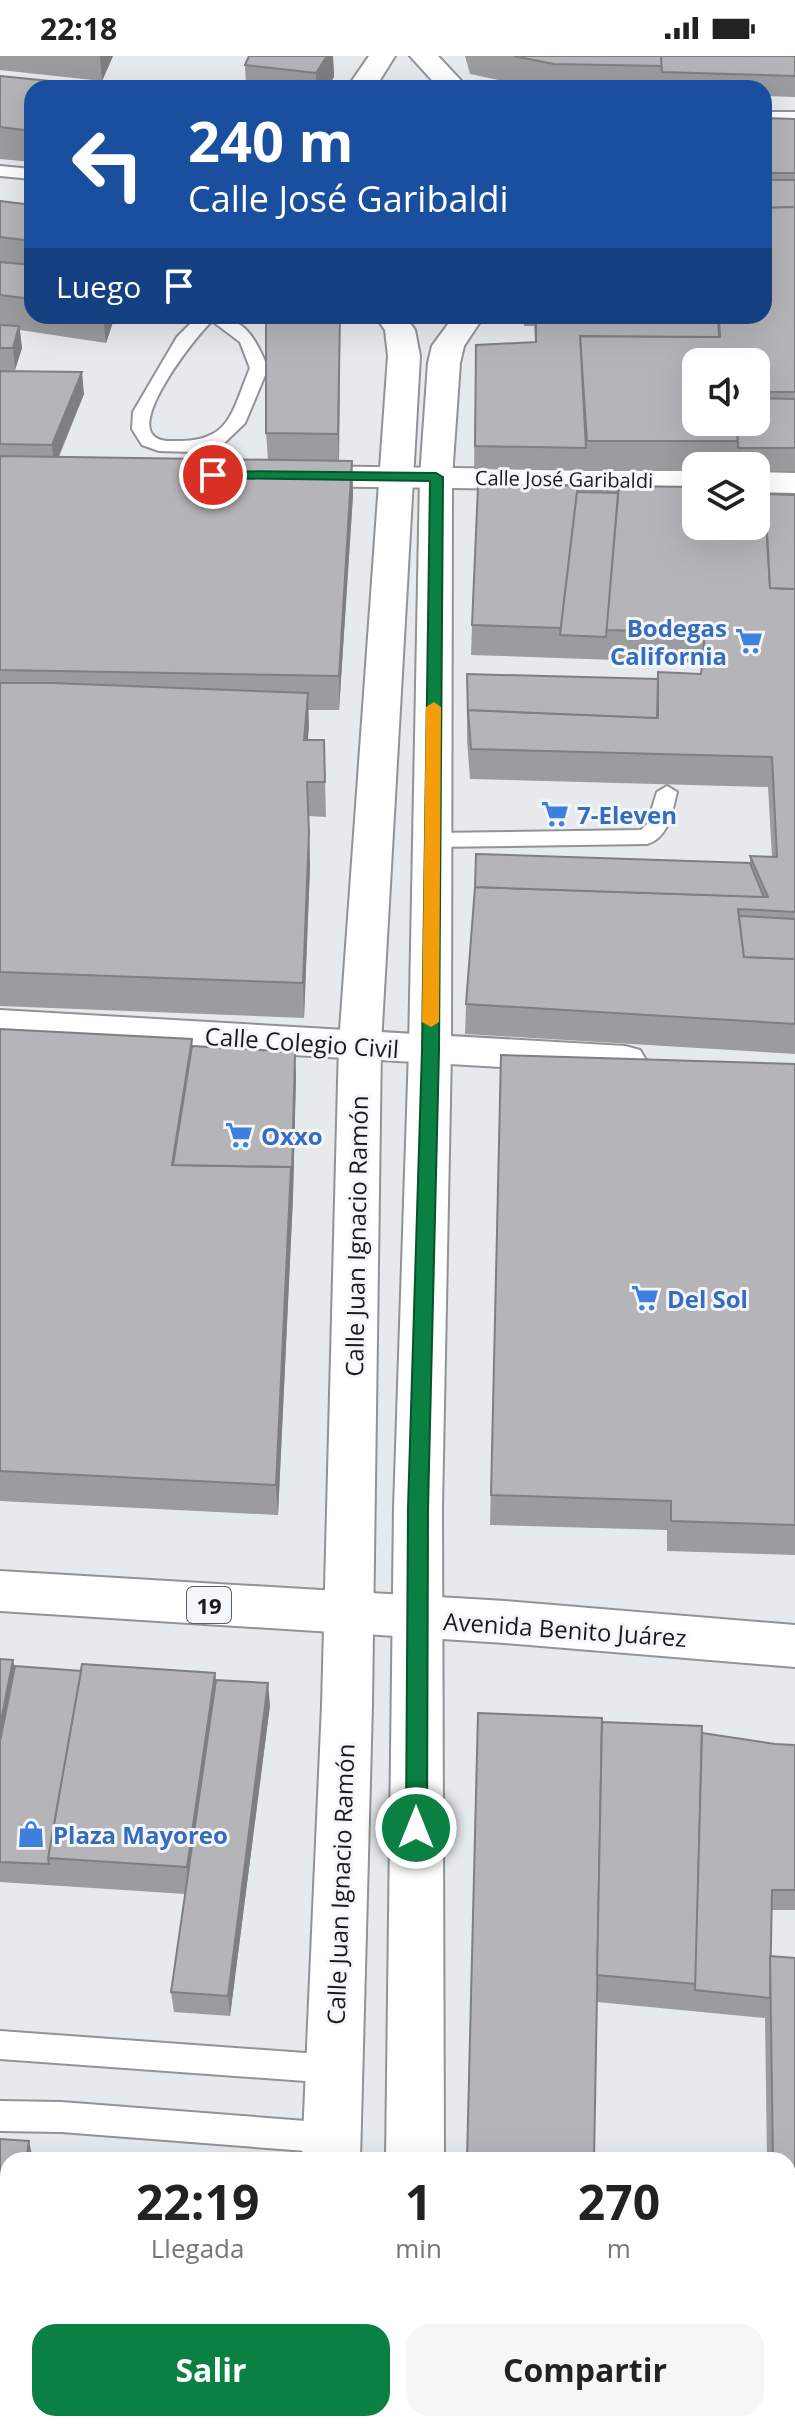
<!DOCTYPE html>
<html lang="es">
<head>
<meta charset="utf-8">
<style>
  body { margin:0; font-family:"Open Sans",sans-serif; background:#f6f6f6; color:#222; height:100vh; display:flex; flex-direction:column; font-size:30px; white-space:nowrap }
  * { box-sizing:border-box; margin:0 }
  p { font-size:26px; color:#767676 }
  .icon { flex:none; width:44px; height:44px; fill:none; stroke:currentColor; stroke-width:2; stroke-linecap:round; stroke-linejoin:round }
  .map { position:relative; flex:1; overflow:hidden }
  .side { position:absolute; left:0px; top:2096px; width:796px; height:280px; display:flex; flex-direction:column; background:#fff; border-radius:24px 24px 0 0; box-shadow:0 8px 32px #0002 }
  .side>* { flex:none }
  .top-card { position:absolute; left:24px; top:24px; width:748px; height:244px; border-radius:24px; box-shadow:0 8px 32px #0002; background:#1a4fa0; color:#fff; overflow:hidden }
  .buttons { position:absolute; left:682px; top:292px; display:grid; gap:16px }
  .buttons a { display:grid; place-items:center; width:88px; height:88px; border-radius:16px; background:#fff; box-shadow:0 8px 32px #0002; font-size:40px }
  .pin { position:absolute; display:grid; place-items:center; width:68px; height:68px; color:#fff; margin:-34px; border:4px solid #fff; border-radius:50%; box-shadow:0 2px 8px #0007 }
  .me { position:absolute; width:88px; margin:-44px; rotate:0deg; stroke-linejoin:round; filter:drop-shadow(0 0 6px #0008) }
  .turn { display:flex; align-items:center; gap:28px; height:168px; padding:0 32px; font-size:36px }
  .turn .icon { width:104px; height:104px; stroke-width:2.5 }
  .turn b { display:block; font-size:56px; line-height:68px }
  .then { display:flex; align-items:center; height:76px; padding:0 32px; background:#0003; gap:16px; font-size:30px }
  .eta { display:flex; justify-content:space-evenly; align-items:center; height:136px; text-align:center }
  .eta b { font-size:48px; font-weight:700; line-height:56px }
  .action { display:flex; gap:16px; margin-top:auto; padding:16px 32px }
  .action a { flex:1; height:92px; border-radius:24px; background:#0b8043; color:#fff; font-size:32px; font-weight:700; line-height:92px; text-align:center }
  .action a+a { background:#f6f6f6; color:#222 }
  .status { display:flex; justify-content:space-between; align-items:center; height:56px; padding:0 40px; background:#fff; direction:ltr }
  .status svg { height:22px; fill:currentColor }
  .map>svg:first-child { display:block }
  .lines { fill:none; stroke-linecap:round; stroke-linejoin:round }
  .lane-casing { stroke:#919396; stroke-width:4 }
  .street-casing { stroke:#919396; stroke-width:4 }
  .secondary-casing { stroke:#919396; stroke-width:4 }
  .primary-casing { stroke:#919396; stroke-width:4 }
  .lane { fill:#fff; fill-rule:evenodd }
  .street { fill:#fff; fill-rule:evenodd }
  .secondary { fill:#fff; fill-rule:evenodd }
  .primary { fill:#fff; fill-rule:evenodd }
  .wall { fill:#9c9c9f; fill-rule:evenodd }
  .shaded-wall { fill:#7f7f82 }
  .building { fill:#b5b5b9; stroke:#7f7f82; stroke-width:2 }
  .route { fill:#0b8043; stroke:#07532c; stroke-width:2 }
  .slow { fill:#f59e0b }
  .labels { text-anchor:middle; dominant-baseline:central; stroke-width:6; stroke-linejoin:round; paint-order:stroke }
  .far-street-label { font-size:20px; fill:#1a1b1c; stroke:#f4f7fa }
  .shield { fill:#f4f7fa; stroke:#5b5d5f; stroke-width:2 }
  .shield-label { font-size:22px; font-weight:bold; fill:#1a1b1c }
  .shop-label { font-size:24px; font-weight:bold; fill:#366cbe; stroke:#f4f7fa; text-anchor:start }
  .street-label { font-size:24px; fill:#1a1b1c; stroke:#f4f7fa }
</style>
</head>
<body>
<div class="status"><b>22:18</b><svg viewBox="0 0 49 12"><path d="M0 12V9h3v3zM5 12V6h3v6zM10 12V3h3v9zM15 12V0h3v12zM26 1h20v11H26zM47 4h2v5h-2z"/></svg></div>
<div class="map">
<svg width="795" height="2376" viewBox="0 0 795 2376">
  <rect width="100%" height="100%" fill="#e7eaed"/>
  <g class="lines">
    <!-- lane casing -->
    <g class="lane-casing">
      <g id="lane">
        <rect x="764" y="56" width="31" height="10"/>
        <path d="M0 110 32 113V123L0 120Z"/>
        <path d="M198 260C243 260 251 273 268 312L245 367 220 391 193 396 159 395 142 389 132 373 133 356 177 281ZM212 265 240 286 250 312C230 361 230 387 170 385 162 385 153 383 150 374 143 349 194 282 212 265Z"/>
        <path d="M667 730 677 736C672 755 669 782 647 788L432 791 422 784 432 777 641 774 647 768 657 736Z"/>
        <path d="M0 1975 333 1999 344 2003 348 2013 344 2023 333 2027 0 2003Z"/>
        <path d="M0 2045 61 2046 332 2067 343 2071 348 2082 343 2093 332 2097 61 2076 0 2075Z"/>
      </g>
    </g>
    <!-- street casing -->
    <g class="street-casing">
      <g id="street">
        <path d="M294 410 696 415V435L294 430 282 427 278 420 282 413Z"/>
        <path d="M756 416 795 417V437L756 436Z"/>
        <path d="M0 954 625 990 640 994 646 1004 640 1014 625 1018 0 982Z"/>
      </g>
    </g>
    <!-- secondary casing -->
    <g class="secondary-casing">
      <g id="secondary">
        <path d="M369 0H395L375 32H347Z"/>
        <path d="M410 0H438L468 32H439Z"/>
        <path d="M375 260H405L415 274 420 300 381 988 372 1649 360 2104H302L322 1649 339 988 388 300 385 274Z"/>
        <path d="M454 260H484L464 290 460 307 452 421 451 994 442 1452 444 2104H386L394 1452 409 994 420 421 428 307 432 290Z"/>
        <path d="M286 2368H348L347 2376H285Z"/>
        <rect x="382" y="2368" width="62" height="8"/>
      </g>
    </g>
    <!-- primary casing -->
    <g class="primary-casing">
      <path id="primary" d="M0 1515 505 1545 795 1569V1611L505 1587 0 1555Z"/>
    </g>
    <!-- lane -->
    <use href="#lane" class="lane"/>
    <!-- street -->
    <use href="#street" class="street"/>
    <!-- secondary -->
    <use href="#secondary" class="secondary"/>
    <!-- primary -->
    <use href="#primary" class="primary"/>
  </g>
  <!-- wall -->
  <g class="wall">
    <path d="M0 0H113L102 25 0 14Z"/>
    <path d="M249 0H333L334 21 327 32H246L245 9Z"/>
    <path d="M465 0H795V41L764 40V32H535L470 18Z"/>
    <path d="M0 20 32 32V106L0 103Z"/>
    <path d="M764 62 795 63V415H756V410H696V415H585L474 413 476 289 535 286 534 270H524V260H764ZM696 306H756V366Z"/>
    <path d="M0 145 32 149V260H115L106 287 20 274 22 292 15 314H0Z"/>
    <path d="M340 260 339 405H352L353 439 339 654H308V684H324L326 761 308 760 310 811 304 962 0 950V315L84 338 59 401 268 404 266 377Z"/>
    <path d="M577 436 795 439V998L465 978 466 948 750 807V800L772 801 768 731 470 723 467 684V618L658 623 701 618 702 607 471 599 472 569Z"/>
    <path d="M0 973 192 983V990L296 1019 293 1141 278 1459 0 1445Z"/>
    <path d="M795 1008V1499L667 1495V1474L490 1469 500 1030Z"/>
    <path d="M0 1603 15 1610 81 1615 215 1617 216 1624 270 1649 230 1960 174 1956 171 1936 185 1838 0 1826Z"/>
    <path d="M602 1666 702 1677 775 1688 795 1689V1854H772L771 1900 795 1902V2376H569V2368H788V2104H767L765 1962 597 1946Z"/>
  </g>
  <!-- shaded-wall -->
  <g class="shaded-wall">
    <path d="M100 0H113L102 25Z"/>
    <path d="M327 0H333L334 21 327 32H316V17Z"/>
    <path d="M103 260H115L106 287Z"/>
    <path d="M340 260 339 412 338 378Z"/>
    <path d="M19 270 22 292 15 314 13 292Z"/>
    <path d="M82 316 84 338 54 411 52 389Z"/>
    <path d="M352 405 353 439 339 654V620Z"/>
    <path d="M308 637 309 671 305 718 304 684Z"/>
    <path d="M309 776 310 811 304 962 303 927Z"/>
    <path d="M192 983 194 1014 178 1116 172 1109Z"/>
    <path d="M295 996 296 1019 293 1141 278 1459 276 1429Z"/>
    <path d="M13 1604 19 1632 0 1726V1670Z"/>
    <path d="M215 1617 218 1645 190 1838 187 1811Z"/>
    <path d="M268 1627 270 1649 230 1960 228 1940Z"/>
    <path d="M29 2085 33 2104H26Z"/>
    <path d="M8 2211V2289L0 2300V2260Z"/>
    <path d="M70 2368H81L80 2376H69Z"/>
  </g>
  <!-- building -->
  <g class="building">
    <path d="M249 0H327L316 17 245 9Z"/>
    <path d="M514 0H661L662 10 554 8Z"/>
    <path d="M661 0H795V20L662 16Z"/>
    <path d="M0 20 120 32H32V75L0 71Z"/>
    <path d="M764 62 795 63V117H764Z"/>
    <path d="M764 124H795V151L764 152Z"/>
    <path d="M0 145 32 149V185L0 181Z"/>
    <path d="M795 151V336H756V306H696V366H737L738 385H587L580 280 720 281 719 260H764V152Z"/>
    <path d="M0 206 32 209V243L0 239Z"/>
    <path d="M266 260H340L338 378 266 377Z"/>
    <path d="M536 260H718L719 281 580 280 586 392 475 390 476 289 536 286Z"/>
    <path d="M0 269 19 270 13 292H0Z"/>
    <path d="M0 315 82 316 52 389 0 388Z"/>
    <path d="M756 342 795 343V392H738L737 366H756Z"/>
    <path d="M0 400 352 405 339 620 0 614Z"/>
    <path d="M578 429 561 572 472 569 478 430Z"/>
    <path d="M619 430 696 431V470H756V431H764L770 532 795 533V856L738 853 744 901 795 903V968L466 948 475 831 768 841 750 800 777 801 772 701 471 693 468 654 658 662V616L701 618 705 577 606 574Z"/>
    <path d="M577 436 618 437 606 581 560 579Z"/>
    <path d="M765 438 795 439V533L770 532Z"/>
    <path d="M467 618 658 623 657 662 468 654V661Z"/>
    <path d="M0 627H52L308 637 304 684H324L325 726H307L309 776 303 927 0 916Z"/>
    <path d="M476 798 750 807 764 841 475 831Z"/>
    <path d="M739 860 795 863V903L744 901Z"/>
    <path d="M0 973 192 983 172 1109 291 1111 276 1429 0 1415Z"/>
    <path d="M192 990 295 996 292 1118 291 1111 173 1109Z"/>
    <path d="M501 999 795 1008V1469L671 1465V1445L491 1439Z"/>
    <path d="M0 1603 13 1604 0 1670Z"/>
    <path d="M82 1608 215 1617 187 1811 48 1802Z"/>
    <path d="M15 1610 81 1615 48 1802 49 1808 0 1806V1685Z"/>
    <path d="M216 1624 268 1627 228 1940 171 1936Z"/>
    <path d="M478 1657 602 1662 594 2104H467Z"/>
    <path d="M602 1666 702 1670 696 1928 597 1919Z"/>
    <path d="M702 1677 775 1688 795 1689V1834H772L770 1942 695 1934Z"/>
    <path d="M770 1900 795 1902V2293H792L788 2254V2104H773Z"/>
    <path d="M0 2083 29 2085 26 2104H8V2211L0 2260Z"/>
    <path d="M0 2286 8 2287V2368H70L69 2376H0Z"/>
    <path d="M788 2296H795V2376H573V2368H788Z"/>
  </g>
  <!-- route -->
  <path class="route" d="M213 415 436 417 443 421 439 994 428 1452 427 1772 424 1779 416 1782 409 1779 406 1772 408 1452 422 994 430 425 208 422V417Z"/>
  <!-- slow -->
  <path class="slow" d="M434 646 441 651 439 966 431 971 422 966 426 651Z"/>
  <!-- icons -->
  <defs>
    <g id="supermarket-bare" transform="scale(2.16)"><path d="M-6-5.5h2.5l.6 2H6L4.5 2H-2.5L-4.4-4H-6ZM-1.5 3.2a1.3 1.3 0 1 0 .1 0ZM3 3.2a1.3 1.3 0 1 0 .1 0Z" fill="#3f7fe0" stroke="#f4f7fa" stroke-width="2.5" paint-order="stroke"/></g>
    <g id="shop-bare" transform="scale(2.16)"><path d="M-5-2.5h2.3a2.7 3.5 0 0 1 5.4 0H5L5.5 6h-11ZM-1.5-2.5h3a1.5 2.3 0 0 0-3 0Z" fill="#3f7fe0" stroke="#f4f7fa" stroke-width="2.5" paint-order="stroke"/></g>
  </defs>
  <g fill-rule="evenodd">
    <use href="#supermarket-bare" x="749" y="585"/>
    <use href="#supermarket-bare" x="555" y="758"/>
    <use href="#supermarket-bare" x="239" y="1079"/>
    <use href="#supermarket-bare" x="645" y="1242"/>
    <use href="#shop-bare" x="31" y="1778"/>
  </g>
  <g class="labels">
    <!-- far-street labels -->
    <g class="far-street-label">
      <text transform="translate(564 423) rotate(1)">Calle José Garibaldi</text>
    </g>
    <!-- shield labels -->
    <rect class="shield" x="187" y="1531" width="44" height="36" rx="6"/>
    <g class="shield-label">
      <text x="209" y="1549">19</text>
    </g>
    <!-- shop labels -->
    <g class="shop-label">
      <text x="727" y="571" text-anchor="end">Bodegas<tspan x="727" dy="28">California</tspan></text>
      <text x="577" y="758">7-Eleven</text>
      <text x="261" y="1079">Oxxo</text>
      <text x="667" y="1242">Del Sol</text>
      <text x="53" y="1778">Plaza Mayoreo</text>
    </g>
    <!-- street labels -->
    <g class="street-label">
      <text transform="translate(302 986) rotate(4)">Calle Colegio Civil</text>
      <text transform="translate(356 1180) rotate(-89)">Calle Juan Ignacio Ramón</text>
      <text transform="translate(565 1573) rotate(4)">Avenida Benito Juárez</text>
      <text transform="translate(340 1828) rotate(-88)">Calle Juan Ignacio Ramón</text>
    </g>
  </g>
</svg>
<div class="buttons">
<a><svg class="icon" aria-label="sound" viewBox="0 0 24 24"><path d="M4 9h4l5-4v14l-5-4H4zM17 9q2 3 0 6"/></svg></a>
<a><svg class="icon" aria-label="layers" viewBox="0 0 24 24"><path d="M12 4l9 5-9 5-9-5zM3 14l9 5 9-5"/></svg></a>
</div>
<div class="pin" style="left:213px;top:419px;background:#d93025"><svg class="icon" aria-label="arrive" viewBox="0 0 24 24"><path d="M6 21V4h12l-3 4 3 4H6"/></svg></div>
<svg class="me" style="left:416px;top:1772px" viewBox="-20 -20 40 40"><circle r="17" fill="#0b8043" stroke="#fff" stroke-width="3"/><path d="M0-11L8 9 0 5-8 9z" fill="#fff"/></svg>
<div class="top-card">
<div class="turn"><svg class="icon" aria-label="left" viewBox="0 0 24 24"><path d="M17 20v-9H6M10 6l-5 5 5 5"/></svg><div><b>240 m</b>Calle José Garibaldi</div></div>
<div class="then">Luego<svg class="icon" aria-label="arrive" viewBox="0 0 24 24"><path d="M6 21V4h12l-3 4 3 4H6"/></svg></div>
</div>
<section class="side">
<div class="eta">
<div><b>22:19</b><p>Llegada</p></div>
<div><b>1</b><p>min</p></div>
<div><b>270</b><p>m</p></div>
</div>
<div class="action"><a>Salir</a><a>Compartir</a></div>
</section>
</div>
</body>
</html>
